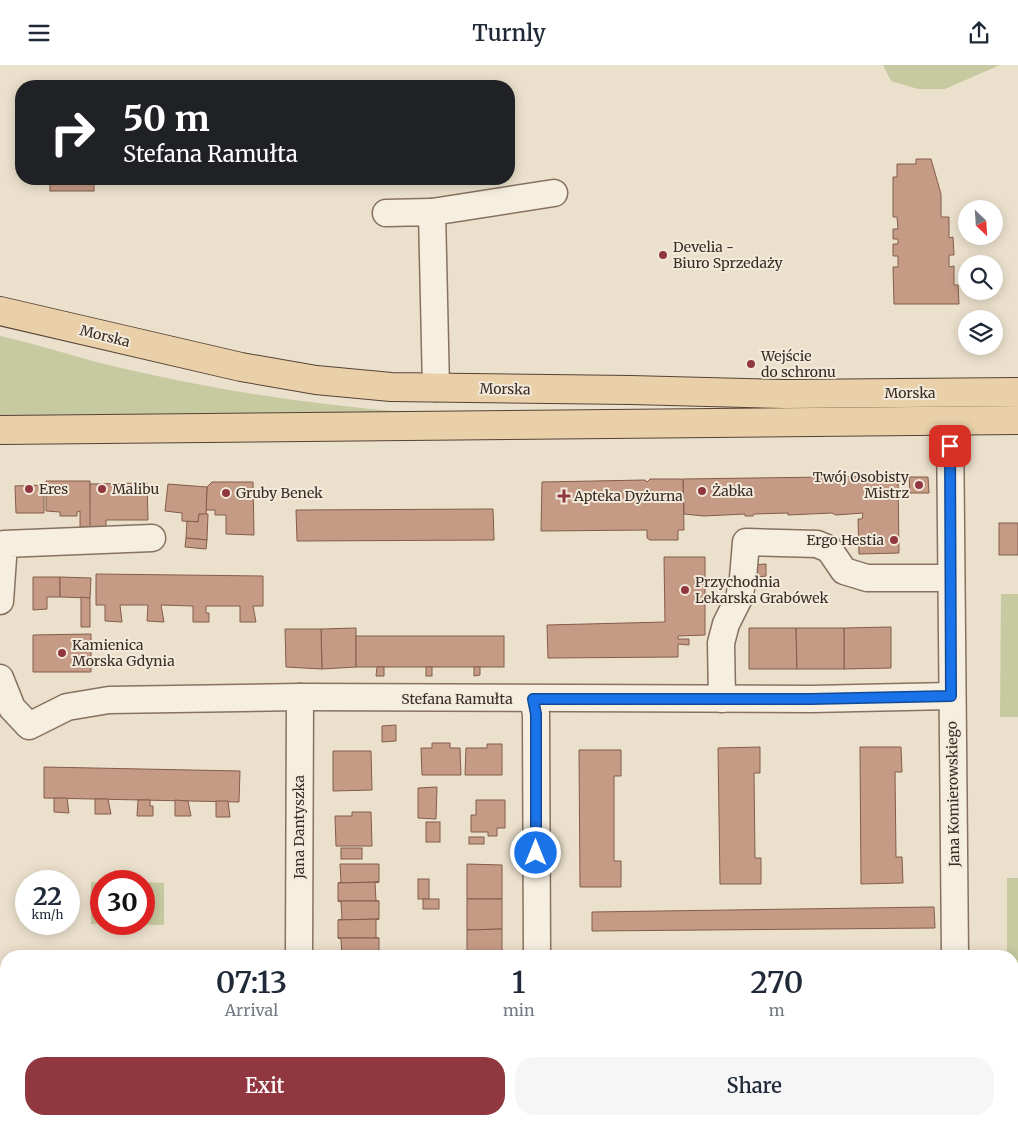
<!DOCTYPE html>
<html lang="en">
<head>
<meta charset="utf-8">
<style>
  body { margin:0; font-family:Merriweather,serif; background:#f6f6f7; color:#1f2937; height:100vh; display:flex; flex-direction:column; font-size:19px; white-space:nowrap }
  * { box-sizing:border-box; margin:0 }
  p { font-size:16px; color:#747a83 }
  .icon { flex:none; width:28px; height:28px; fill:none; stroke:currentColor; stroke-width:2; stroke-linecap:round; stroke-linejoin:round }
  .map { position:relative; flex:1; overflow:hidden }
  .sheet { position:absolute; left:0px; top:885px; width:1019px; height:175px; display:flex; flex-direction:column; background:#fff; border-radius:20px 20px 0 0; box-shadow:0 2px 12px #0003 }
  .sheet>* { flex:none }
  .guide { position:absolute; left:15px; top:15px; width:500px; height:105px; border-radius:20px; box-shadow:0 2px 12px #0003; background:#202124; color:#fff; overflow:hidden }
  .needle { width:32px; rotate:155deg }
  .controls { position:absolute; left:958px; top:135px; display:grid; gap:10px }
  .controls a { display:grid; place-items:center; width:45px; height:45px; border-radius:50%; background:#fff; box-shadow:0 2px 12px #0003; font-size:25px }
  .speed { position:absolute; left:15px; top:805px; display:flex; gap:10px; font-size:25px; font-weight:700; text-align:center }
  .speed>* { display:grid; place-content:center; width:65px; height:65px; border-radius:50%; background:#fff; box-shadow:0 2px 12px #0003; line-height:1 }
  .speed small { font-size:12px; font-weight:400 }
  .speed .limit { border:8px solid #d22; background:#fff; color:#111 }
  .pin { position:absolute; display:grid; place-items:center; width:42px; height:42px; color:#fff; margin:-21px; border-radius:10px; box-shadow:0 2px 8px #0006 }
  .me { position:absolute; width:55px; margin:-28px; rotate:0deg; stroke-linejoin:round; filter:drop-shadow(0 0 4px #0008) }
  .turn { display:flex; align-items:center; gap:18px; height:105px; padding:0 25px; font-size:22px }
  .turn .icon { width:65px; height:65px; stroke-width:2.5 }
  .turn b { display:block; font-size:35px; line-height:42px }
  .eta { display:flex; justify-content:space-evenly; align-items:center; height:85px; text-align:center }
  .eta b { font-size:30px; font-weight:600; line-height:35px }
  .primary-button { display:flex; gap:10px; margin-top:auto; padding:10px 25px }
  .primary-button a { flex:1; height:58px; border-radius:20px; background:#90373f; color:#fff; font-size:20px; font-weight:600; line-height:58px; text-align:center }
  .primary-button a+a { background:#f6f6f7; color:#1f2937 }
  header { display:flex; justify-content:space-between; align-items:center; height:65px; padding:0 25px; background:#fff; font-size:22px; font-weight:600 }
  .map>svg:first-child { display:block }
  .green { fill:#c7c9a1 }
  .building { fill:#c59b86; stroke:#845c4a }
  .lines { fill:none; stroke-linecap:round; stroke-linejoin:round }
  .minor-casing { stroke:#877261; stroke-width:29 }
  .major-casing { stroke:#564235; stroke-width:30 }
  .minor { stroke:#f6eedf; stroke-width:26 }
  .major { stroke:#e9d0a9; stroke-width:28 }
  .route-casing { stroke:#114b97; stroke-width:12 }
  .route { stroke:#1a73e8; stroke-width:9 }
  .poi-dot { fill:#90373f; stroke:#f3eadb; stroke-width:2 }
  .labels { text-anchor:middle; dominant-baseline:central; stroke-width:4; stroke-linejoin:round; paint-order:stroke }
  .poi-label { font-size:14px; fill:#392c23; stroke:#f3eadb; text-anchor:start }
  .street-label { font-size:14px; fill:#392c23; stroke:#f3eadb }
</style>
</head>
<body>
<header><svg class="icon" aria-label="menu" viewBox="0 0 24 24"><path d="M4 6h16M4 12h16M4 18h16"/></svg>Turnly<svg class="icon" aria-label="share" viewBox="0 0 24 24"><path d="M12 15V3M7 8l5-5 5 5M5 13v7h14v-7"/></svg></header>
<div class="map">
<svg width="1018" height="1060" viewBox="0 0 1018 1060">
  <rect width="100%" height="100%" fill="#ebe0cc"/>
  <!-- green -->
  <g class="green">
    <path d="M883 0H1000L945 24H918L891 16Z"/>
    <path d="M0 271C41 280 81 294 121 303 216 325 311 340 407 347L0 353Z"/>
    <path d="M1001 529H1018V652H1000Z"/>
    <path d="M1007 813H1018V1060H1006V1054H1012V891H1007Z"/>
    <path d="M91 817H101V859H144V817L164 818V860L91 859Z"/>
  </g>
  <!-- building -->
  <g class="building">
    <path d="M916 94H931L941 129V152H949V173L953 172 954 190H949V202L954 201V220H958L959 239H894L893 202H898V191H893V179H898V174H893V164H898L897 152H893V112H897V99H916Z"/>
    <rect x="50" y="114" width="44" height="12"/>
    <path d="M898 411 899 488 859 489 858 454H862L863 448 836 450 832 448 788 450V448L754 449 753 451H745V449L704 451 684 449 683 414Z"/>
    <path d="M909 412H928L929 428H910Z"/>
    <path d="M650 414H682L683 416 684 465H678V475H650L647 473V465L541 466 542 417 645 415 647 417Z"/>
    <path d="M46 416H90L91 462H80V446L77 447V451H60V447L46 446Z"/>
    <path d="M212 417H253L254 470 226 469V450H215V445H206L207 422Z"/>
    <path d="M147 418 148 455H106V465H90V419Z"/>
    <path d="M168 419 207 422 206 450 199 449 198 457 182 456V448L165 446Z"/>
    <path d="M44 420V448H16L15 421Z"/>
    <path d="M493 444 494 475 297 476 296 445Z"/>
    <path d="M199 449H208L207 475 186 473 187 456 198 457Z"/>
    <rect x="999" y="458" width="19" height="32"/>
    <path d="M186 473 207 475 206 484 185 482Z"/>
    <path d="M664 492H705V570L678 571V574H689V580L678 579V592L548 593 547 560 665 557Z"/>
    <path d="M766 499V511L752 513 751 500Z"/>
    <path d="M96 509 263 511V541H253L256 557H240V541H206V548H209V557H193V541L161 540 164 557 147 556 148 540H120L122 557 105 556V540H96Z"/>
    <path d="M33 512H60V532H47V544L33 545Z"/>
    <path d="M60 512 91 513 90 533 60 532Z"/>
    <path d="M81 532 90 533V562H81Z"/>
    <path d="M891 562V603L844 604V563Z"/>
    <path d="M356 563V602L322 604 321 564Z"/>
    <path d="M749 563H796L797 604H749Z"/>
    <path d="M796 563H844V604H797Z"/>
    <path d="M285 564H321L322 604 286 602Z"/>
    <path d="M91 569V607H33V570Z"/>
    <rect x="356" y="571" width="148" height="31"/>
    <path d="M377 602H384V611H376Z"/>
    <rect x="426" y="602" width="6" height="9"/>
    <path d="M474 602H480V610L474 611Z"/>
    <path d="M396 660V676L382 677V661Z"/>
    <path d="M432 678H450V683H460L461 710H422L421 683H432Z"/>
    <path d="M487 679H502V710H465L466 683H487Z"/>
    <path d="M760 682V708H754L755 793H761V819H720L718 683Z"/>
    <path d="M860 682H901L902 707H895L896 792H902L903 818 861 819Z"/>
    <path d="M579 685H621V711H614V796H621V822H580Z"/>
    <path d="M333 686H371L372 725 333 726Z"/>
    <path d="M44 702 240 706 239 737 44 733Z"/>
    <path d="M437 722 436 754 418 753V723Z"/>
    <path d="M54 733H67L69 748 54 747Z"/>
    <path d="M95 734H108L111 749H95Z"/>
    <path d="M138 735H150V741H153V751H137Z"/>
    <path d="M175 735 188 736 191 751H175Z"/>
    <path d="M476 735H505V763H497V771H488V767H471V750H476Z"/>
    <path d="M216 736H228L230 752H216Z"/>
    <path d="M352 747H371L372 781H336L335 751H352Z"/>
    <rect x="426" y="757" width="14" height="20"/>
    <rect x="469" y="772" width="15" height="7"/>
    <rect x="341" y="783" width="21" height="11"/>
    <path d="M340 799H379V817L338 818 341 817Z"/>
    <path d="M467 799 502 800V834H467Z"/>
    <rect x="418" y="814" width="11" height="20"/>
    <path d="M379 817 375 818 376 836H379H338V818Z"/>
    <rect x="22" y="829" width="4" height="16"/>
    <rect x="423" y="834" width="16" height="10"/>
    <path d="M467 834H502V864L467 865Z"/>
    <path d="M338 836H379V854L338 855 342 854 341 837Z"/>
    <path d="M934 842 935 863 592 866V847Z"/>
    <path d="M379 854 376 855V873H379H338V855Z"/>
    <path d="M502 864V891H467V865Z"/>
    <path d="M338 873H379V891H342L341 874Z"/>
    <rect x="232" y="1054" width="37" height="6"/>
    <path d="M320 1054H516V1060H321Z"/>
    <rect x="572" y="1054" width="41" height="6"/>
  </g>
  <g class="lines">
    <!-- minor casing -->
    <g class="minor-casing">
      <g id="minor">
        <path d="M432 147 554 128"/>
        <path d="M386 148 432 147 436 323"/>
        <path d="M950 356 955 891"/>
        <path d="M0 536 4 479 152 473"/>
        <path d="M0 613 12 643 29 661 67 642 109 635 300 632 811 634 951 631"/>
        <path d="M533 634 536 649 537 891"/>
        <path d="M722 634 721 578 726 559 739 533 743 513 746 477 817 479 829 484 844 506 867 513H951"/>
        <path d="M299 891 300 632"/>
        <path d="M964 1054V1060"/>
        <path d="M298 1060V1054"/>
        <path d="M537 1060V1054"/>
      </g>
    </g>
    <!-- major casing -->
    <g class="major-casing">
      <g id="major">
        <path d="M0 246 241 302 316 315 391 322 631 325 785 329 1018 327"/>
        <path d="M0 365 1018 355"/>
      </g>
    </g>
    <!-- minor -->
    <use href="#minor" class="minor"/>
    <!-- major -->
    <use href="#major" class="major"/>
  </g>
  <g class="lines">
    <!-- route casing -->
    <g class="route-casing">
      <path id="route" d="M536 788V649L533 634H811L951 631 950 381"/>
    </g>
    <!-- route -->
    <use href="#route" class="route"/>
  </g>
  <!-- markers -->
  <g class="poi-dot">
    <circle cx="663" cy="190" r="5"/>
    <circle cx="751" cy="299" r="5"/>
    <circle cx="919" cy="420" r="5"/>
    <circle cx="29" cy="424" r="5"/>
    <circle cx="102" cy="424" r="5"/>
    <circle cx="702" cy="426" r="5"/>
    <circle cx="226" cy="428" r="5"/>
    <path d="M561.5 423.5h5v5h5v5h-5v5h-5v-5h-5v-5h5z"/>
    <circle cx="894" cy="475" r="5"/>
    <circle cx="685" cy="525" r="5"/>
    <circle cx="62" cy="588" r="5"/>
  </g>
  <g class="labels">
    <!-- poi labels -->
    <g class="poi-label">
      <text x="673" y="182">Develia -<tspan x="673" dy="16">Biuro Sprzedaży</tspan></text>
      <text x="761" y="291">Wejście<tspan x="761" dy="16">do schronu</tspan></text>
      <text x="909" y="412" text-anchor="end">Twój Osobisty<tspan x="909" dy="16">Mistrz</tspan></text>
      <text x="39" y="424">Eres</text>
      <text x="112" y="424">Malibu</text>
      <text x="712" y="426">Żabka</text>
      <text x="236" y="428">Gruby Benek</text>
      <text x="574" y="431">Apteka Dyżurna</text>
      <text x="884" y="475" text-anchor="end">Ergo Hestia</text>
      <text x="695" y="517">Przychodnia<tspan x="695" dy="16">Lekarska Grabówek</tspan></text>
      <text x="72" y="580">Kamienica<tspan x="72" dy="16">Morska Gdynia</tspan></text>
    </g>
    <!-- street labels -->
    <g class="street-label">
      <text transform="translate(105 271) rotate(14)">Morska</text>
      <text transform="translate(505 324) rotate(1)">Morska</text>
      <text x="910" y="328">Morska</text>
      <text x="457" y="634">Stefana Ramułta</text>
      <text transform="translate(953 729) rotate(-91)">Jana Komierowskiego</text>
      <text transform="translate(299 762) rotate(-90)">Jana Dantyszka</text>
    </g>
  </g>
</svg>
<div class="controls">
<a><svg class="needle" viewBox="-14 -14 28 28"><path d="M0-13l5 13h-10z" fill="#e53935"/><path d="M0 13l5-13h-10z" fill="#747a83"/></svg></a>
<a><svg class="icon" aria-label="search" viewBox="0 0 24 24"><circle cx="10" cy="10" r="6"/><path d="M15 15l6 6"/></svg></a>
<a><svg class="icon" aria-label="layers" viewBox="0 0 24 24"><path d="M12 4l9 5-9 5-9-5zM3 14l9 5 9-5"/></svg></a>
</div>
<div class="speed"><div>22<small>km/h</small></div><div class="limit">30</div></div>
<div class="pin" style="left:950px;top:381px;background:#d93025"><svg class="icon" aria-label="arrive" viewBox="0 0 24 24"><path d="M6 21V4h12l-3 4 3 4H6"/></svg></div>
<svg class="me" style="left:536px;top:788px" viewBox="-20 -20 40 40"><circle r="17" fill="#1a73e8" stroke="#fff" stroke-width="3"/><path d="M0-11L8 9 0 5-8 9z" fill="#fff"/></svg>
<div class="guide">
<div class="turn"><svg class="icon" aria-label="right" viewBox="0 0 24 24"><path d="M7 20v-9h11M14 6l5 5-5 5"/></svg><div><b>50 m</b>Stefana Ramułta</div></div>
</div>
<section class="sheet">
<div class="eta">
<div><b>07:13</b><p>Arrival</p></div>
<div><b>1</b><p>min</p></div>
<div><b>270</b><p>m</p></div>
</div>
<div class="primary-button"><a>Exit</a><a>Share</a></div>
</section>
</div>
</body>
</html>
